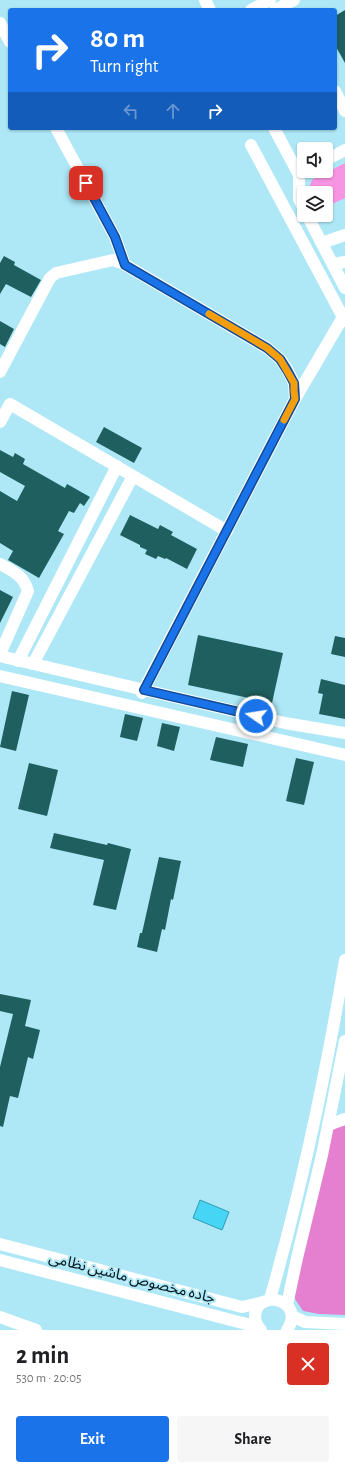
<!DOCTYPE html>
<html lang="en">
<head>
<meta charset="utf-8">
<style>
  body { margin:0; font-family:"Alegreya Sans","Noto Sans Arabic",sans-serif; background:#f6f6f6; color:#202124; height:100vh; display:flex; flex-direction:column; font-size:15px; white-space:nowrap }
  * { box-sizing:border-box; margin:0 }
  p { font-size:13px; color:#757577 }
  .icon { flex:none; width:22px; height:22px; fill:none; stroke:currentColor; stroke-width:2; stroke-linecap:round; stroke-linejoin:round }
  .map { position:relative; height:1330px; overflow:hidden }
  .drawer { display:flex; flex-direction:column; background:#fff; flex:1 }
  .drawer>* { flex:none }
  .banner { position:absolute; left:8px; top:8px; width:329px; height:122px; border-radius:4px; box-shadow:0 1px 3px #0004; background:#1a73e8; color:#fff; overflow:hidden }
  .buttons { position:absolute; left:297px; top:142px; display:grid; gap:8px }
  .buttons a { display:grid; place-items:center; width:36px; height:36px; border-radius:4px; background:#fff; box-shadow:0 1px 3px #0004; font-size:20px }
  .pin { position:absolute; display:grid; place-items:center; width:34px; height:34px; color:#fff; margin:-17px; border-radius:8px; box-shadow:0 2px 6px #0006 }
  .me { position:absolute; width:44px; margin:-22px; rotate:283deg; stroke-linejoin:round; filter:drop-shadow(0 0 3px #0008) }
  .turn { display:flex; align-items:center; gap:14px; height:84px; padding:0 16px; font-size:18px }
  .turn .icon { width:52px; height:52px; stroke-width:2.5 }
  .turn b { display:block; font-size:28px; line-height:34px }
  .lanes { display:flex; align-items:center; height:38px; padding:0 16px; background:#0003; justify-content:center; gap:20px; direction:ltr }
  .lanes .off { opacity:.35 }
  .round { display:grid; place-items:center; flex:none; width:42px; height:42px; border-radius:4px; background:#f6f6f6 }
  .overview { display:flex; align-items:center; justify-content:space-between; height:68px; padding:0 16px }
  h1 { font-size:24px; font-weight:700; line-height:30px }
  .primary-button { display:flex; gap:8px; margin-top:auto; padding:8px 16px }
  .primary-button a { flex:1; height:46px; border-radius:4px; background:#1a73e8; color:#fff; font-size:16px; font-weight:700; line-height:46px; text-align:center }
  .primary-button a+a { background:#f6f6f6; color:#202124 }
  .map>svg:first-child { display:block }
  .green { fill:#f895e3 }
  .forest { fill:#e480cf }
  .water { fill:#46d5f4; stroke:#319bb2 }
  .building { fill:#205f5f }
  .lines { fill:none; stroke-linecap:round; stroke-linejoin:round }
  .minor { stroke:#fff; stroke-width:12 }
  .route-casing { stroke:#114b97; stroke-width:10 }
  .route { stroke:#1a73e8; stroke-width:7 }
  .slow { stroke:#f59e0b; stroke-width:7 }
  .labels { text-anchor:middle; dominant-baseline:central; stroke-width:4; stroke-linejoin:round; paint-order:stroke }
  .street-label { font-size:15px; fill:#001419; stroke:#aee8f7 }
</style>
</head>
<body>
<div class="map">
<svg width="345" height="1330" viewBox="0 0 345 1330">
  <rect width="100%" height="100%" fill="#aee8f7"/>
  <!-- green -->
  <path class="green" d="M345 163V198L326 207V193H307L312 180Z"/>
  <!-- forest -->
  <path class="forest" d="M345 1125V1315L319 1314 303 1311 293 1296 331 1130Z"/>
  <!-- water -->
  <path class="water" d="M200 1200 229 1212 222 1230 193 1218Z"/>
  <!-- building -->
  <g class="building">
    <path d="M345 10V63L335 45V16Z"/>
    <path d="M4 256 15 262 14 265 41 280 31 297 6 284 0 294V263Z"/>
    <path d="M0 321 14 329 5 347 0 344Z"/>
    <path d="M104 427 142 448 134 463 96 442Z"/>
    <path d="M0 450 13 457 15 453 25 459 23 464 65 488 67 484 90 497 84 506 80 503 74 513 69 511 58 531 64 534 39 578 8 560 13 551 0 543V491L17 501 25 486 0 472Z"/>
    <path d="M130 515 158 529 160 525 173 532 171 535 197 549 187 569 166 558 165 559 158 556 156 559 145 554 147 550 140 547V545L120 535Z"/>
    <path d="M0 590 13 597 0 623Z"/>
    <path d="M198 635 283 653 272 703 188 685Z"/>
    <path d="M335 636 345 638V657L331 654Z"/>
    <path d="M321 679 345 685V719L319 714 323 694 318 693Z"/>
    <path d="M12 691 29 695 16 751 0 747Z"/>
    <path d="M125 714 143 718 137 741 120 737Z"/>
    <path d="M162 723 180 727 174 751 157 746Z"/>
    <path d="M216 737 248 744 243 767 210 760Z"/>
    <path d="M296 758 314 762 304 805 286 801Z"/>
    <path d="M29 763 58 770 47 816 18 809Z"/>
    <path d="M54 833 107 845 108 843 131 849 116 910 93 905 104 860 50 848Z"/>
    <path d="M159 857 181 861 173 900 171 899 165 930 162 929 157 952 137 947 140 933H142Z"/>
    <path d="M0 994 31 1000 25 1026 40 1030 33 1059 28 1057 18 1098 10 1096 3 1127 0 1126V1067L13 1014 0 1011Z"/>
  </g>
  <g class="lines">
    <!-- minor -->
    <g class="minor">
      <path d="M205 0 210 10"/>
      <path d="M251 10 270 0"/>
      <path d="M275 10 294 0"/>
      <path d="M0 23 10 42"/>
      <path d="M335 91 345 111"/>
      <path d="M56 128 115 237 125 265"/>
      <path d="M274 128 299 175V199L304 209"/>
      <path d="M251 145 345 321"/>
      <path d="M326 160 345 150"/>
      <path d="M307 215 345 288"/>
      <path d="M322 243 345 235"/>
      <path d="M333 264 345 262"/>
      <path d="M0 372 50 278 56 273 113 260 122 263 267 348 280 359 287 369 294 383 295 399 142 693"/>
      <path d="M295 399 343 317"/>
      <path d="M0 422 10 404 227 531"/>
      <path d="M0 564C13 571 24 576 28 591L0 654"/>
      <path d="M0 656 285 723 345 733"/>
      <path d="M18 661 117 466"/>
      <path d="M33 664 133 476"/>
      <path d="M0 676 345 755"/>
      <path d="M328 1125 345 1119"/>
      <path d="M0 1244 242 1307 264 1302"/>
      <path d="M0 1260 258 1327"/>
      <path d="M270 1299C302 1187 326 1074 345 960"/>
      <path d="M287 1305 297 1258 322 1155 345 1041"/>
      <path d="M292 1316 305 1322 345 1324"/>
      <path d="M0 1317 36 1330"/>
      <path d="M261 1330C257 1326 255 1321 255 1316 257 1287 307 1300 287 1330"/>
    </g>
  </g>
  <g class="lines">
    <!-- route casing -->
    <g class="route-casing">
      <path id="route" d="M86 183 115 237 125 265 267 348 280 359 287 370 294 383 295 399 144 690 256 716"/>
    </g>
    <!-- route -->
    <use href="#route" class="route"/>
    <!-- slow -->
    <path class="slow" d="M209 314 267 348 280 359 294 383V391L295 399 284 420"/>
  </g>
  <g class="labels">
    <!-- street labels -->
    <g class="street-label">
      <text transform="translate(132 1278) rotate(14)">جاده مخصوص ماشین نظامی</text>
    </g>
  </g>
</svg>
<div class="buttons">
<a><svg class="icon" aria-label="sound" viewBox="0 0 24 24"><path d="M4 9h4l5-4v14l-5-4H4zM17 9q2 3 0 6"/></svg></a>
<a><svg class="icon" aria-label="layers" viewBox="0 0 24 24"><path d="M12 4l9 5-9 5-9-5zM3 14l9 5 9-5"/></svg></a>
</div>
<div class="pin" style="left:86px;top:183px;background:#d93025"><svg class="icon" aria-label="arrive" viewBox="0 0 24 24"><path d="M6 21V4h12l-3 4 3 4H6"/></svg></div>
<svg class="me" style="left:256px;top:716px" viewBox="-20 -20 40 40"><circle r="17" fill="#1a73e8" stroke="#fff" stroke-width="3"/><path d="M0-11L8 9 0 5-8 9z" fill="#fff"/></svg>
<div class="banner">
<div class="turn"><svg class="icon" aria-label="right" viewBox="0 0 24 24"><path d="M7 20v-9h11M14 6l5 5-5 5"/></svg><div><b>80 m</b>Turn right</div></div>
<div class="lanes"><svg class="icon off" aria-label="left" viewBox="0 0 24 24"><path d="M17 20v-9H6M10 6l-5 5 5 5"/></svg><svg class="icon off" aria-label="ahead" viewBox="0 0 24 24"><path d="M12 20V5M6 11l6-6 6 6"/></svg><svg class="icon" aria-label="right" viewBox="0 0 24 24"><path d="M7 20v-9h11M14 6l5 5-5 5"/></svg></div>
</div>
</div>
<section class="drawer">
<div class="overview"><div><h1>2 min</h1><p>530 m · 20:05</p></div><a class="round" style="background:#d93025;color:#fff"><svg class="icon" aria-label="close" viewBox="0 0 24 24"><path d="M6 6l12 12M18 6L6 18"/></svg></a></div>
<div class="primary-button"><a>Exit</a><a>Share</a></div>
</section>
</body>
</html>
